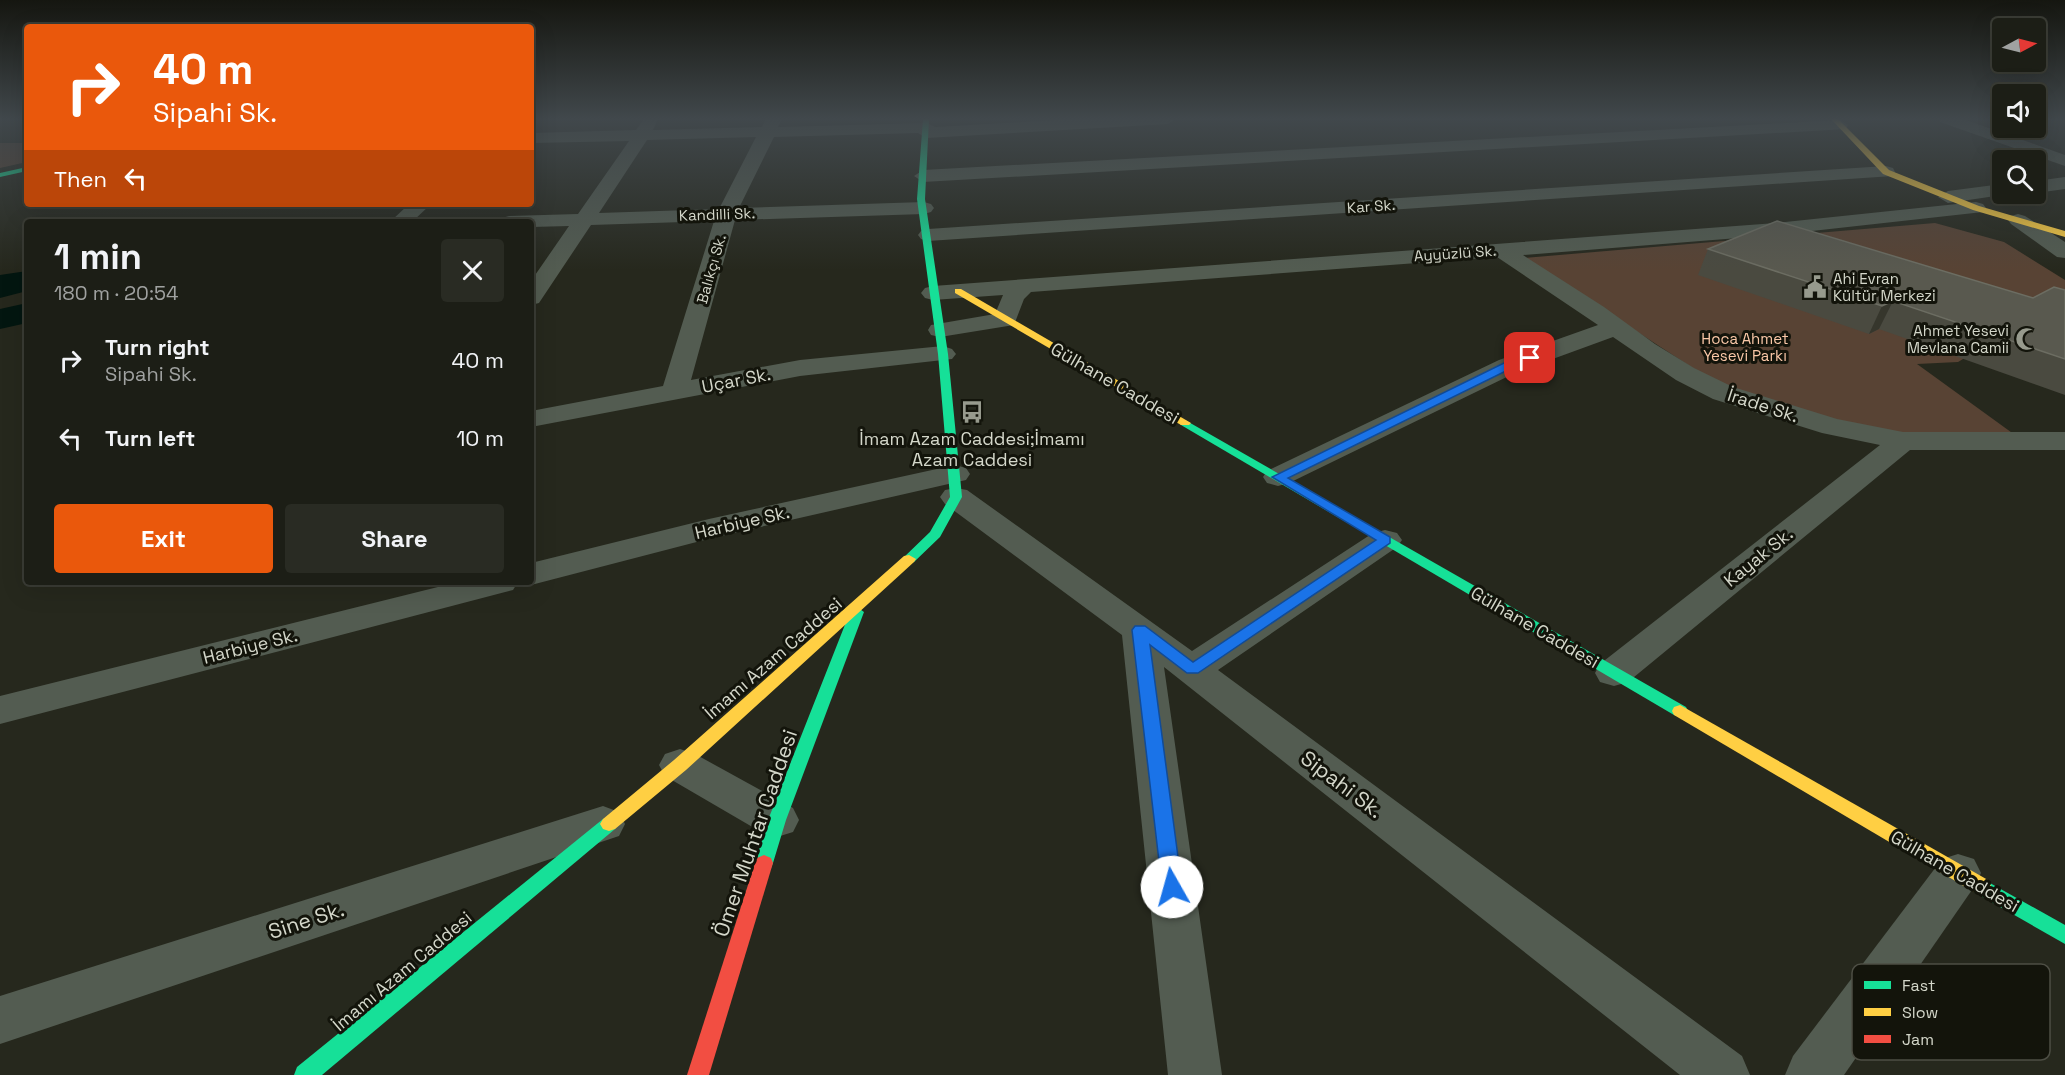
<!DOCTYPE html>
<html lang="en">
<head>
<meta charset="utf-8">
<style>
  body { margin:0; font-family:"Space Grotesk",sans-serif; background:#292b23; color:#f1f3f6; height:100vh; display:flex; flex-direction:column; font-size:22px; white-space:nowrap }
  * { box-sizing:border-box; margin:0 }
  p { font-size:20px; color:#a0a2a1 }
  .icon { flex:none; width:33px; height:33px; fill:none; stroke:currentColor; stroke-width:2; stroke-linecap:round; stroke-linejoin:round }
  .map { position:relative; flex:1; overflow:hidden }
  .panel { position:absolute; left:24px; top:219px; width:510px; height:366px; display:flex; flex-direction:column; background:#1c1e16; border-radius:6px; box-shadow:0 6px 24px #0002,0 0 0 2px #3a3c35 }
  .panel>* { flex:none }
  .guide { position:absolute; left:24px; top:24px; width:510px; height:183px; border-radius:6px; box-shadow:0 6px 24px #0002,0 0 0 2px #3a3c35; background:#ea580c; color:#fff; overflow:hidden }
  .needle { width:39px; rotate:83deg }
  .tools { position:absolute; left:1992px; top:18px; display:grid; gap:12px }
  .tools a { display:grid; place-items:center; width:54px; height:54px; border-radius:6px; background:#1c1e16; box-shadow:0 6px 24px #0002,0 0 0 2px #3a3c35; font-size:30px }
  .pin { position:absolute; display:grid; place-items:center; width:51px; height:51px; color:#fff; margin:-26px; border-radius:12px; box-shadow:0 3px 9px #0006 }
  .me { position:absolute; width:66px; margin:-33px; rotate:353deg; stroke-linejoin:round; filter:drop-shadow(0 0 4px #0008) }
  .turn { display:flex; align-items:center; gap:21px; height:126px; padding:0 30px; font-size:27px }
  .turn .icon { width:78px; height:78px; stroke-width:2.5 }
  .turn b { display:block; font-size:42px; line-height:51px }
  .then { display:flex; align-items:center; height:57px; padding:0 30px; background:#0003; gap:12px; font-size:22px }
  .round { display:grid; place-items:center; flex:none; width:63px; height:63px; border-radius:6px; background:#292b23 }
  .head { display:flex; align-items:center; justify-content:space-between; height:102px; padding:0 30px }
  h1 { font-size:36px; font-weight:700; line-height:45px }
  .action { display:flex; gap:12px; margin-top:auto; padding:12px 30px }
  .action a { flex:1; height:69px; border-radius:6px; background:#ea580c; color:#fff; font-size:24px; font-weight:700; line-height:69px; text-align:center }
  .action a+a { background:#292b23; color:#f1f3f6 }
  ul { padding:0; list-style:none }
  li { display:flex; align-items:center; gap:18px; height:78px; padding:0 30px }
  li div { flex:1 }
  li b { display:block; font-size:22px }
  li em { font-style:normal }
  .map>svg:first-child { display:block }
  .green { fill:#584334 }
  .water { fill:#031610 }
  .lines { fill:none; stroke-linecap:round; stroke-linejoin:round }
  .street { fill:#535c51; fill-rule:evenodd }
  .fast { fill:#16e098; fill-rule:evenodd }
  .slow { fill:#ffcf43; fill-rule:evenodd }
  .jam { fill:#f24e42; fill-rule:evenodd }
  .wall { fill:#4a4a40 }
  .shaded-wall { fill:#36362c }
  .building { fill:#59594f; stroke:#6c6d62; stroke-width:1.5 }
  .route { fill:#1a73e8; stroke:#114b97; stroke-width:1.5 }
  .labels { text-anchor:middle; dominant-baseline:central; stroke-width:6; stroke-linejoin:round; paint-order:stroke }
  .far-street-label { font-size:15px; fill:#d4d7ca; stroke:#13140b }
  .far-poi-label { font-size:15px; fill:#d4d7ca; stroke:#13140b; text-anchor:start }
  .far-park-label { font-size:15px; fill:#fbc8a8; stroke:#13140b }
  .street-label { font-size:18px; fill:#d4d7ca; stroke:#13140b }
  .poi-label { font-size:18px; fill:#d4d7ca; stroke:#13140b }
  .near-street-label { font-size:21px; fill:#d4d7ca; stroke:#13140b }
  .key { fill:#13140b; stroke:#4d4e44; stroke-width:1.5 }
  .key-label { font-size:16px; fill:#d4d7ca }
</style>
</head>
<body>
<div class="map">
<svg width="2065" height="1075" viewBox="0 0 2065 1075">
  <rect width="100%" height="100%" fill="#26281d"/>
  <!-- green -->
  <g class="green">
    <path d="M0 143H27V162L0 168Z"/>
    <path d="M1935 223 2004 242 2065 280V314L2042 312 1958 362 1917 364 2015 435 1889 434 1725 389 1524 258Z"/>
  </g>
  <!-- water -->
  <g class="water">
    <path d="M27 271V291L0 298V275Z"/>
    <path d="M27 303V323L0 329V309Z"/>
  </g>
  <g class="lines">
    <!-- street -->
    <g class="street">
      <path d="M644 119H658L653 130 762 127 766 119H782L778 127 927 123 935 127 1076 119H1176L1168 124 926 138 918 133 774 137 739 208 924 202 931 204 934 208 931 212 924 214 735 220 691 380 800 360 943 346 952 349 956 354 952 359 800 376 531 427V411L663 386 714 221 591 225 539 303 531 305V281L569 226 531 227V222H499L502 218 509 216 578 214 629 141 531 143V133L636 130ZM756 137 719 209 599 213 647 140Z"/>
      <path d="M1938 119H1963L2065 155V166L1940 122Z"/>
      <path d="M1840 120 1848 125 1846 129 923 182 914 176 923 170Z"/>
      <path d="M1886 166 1893 168 1895 172 1893 176 928 241 921 239 918 235 921 231 928 229Z"/>
      <path d="M2065 177V189L2036 193V181Z"/>
      <path d="M2002 184V194H2009L1948 203 1938 197 1948 191Z"/>
      <path d="M1976 202 1983 204 1986 208 1983 212 1776 235 1523 255 1604 307 1655 344 1694 368 1733 387 1837 419 1903 432H2065V450H1910L1628 682 1614 686 1600 682 1595 673 1600 664 1880 445 1822 433 1713 399 1676 380 1613 337 1517 372 1289 483 1278 486 1267 483 1263 477 1267 471 1499 360 1598 325 1497 257 1031 292 1024 299 1014 325 940 337 931 335 928 330 931 325 995 314 1003 295 933 300 925 298 921 293 925 288 933 286 1776 223Z"/>
      <path d="M409 204H431L412 222H390Z"/>
      <path d="M2018 214 2025 216 2065 242V258L2057 257 2011 224 2008 220 2011 216Z"/>
      <path d="M955 465 966 468 970 474 966 480 712 538 531 585 521 582H531V563L709 519Z"/>
      <path d="M956 488 967 490 1192 651 1373 533 1385 530 1397 533 1402 540 1397 547 1218 670 1742 1056 1750 1075H1680L1164 667 1222 1075H1168L1122 635 945 504 940 497 945 490Z"/>
      <path d="M458 582H518L513 590 0 724V696Z"/>
      <path d="M680 749 695 754 793 808 799 820 793 832 777 837 761 832 665 776 659 765 665 754Z"/>
      <path d="M603 806 619 812 625 824 619 836 0 1044V996Z"/>
      <path d="M1958 854 1974 859 1981 873 1974 887 1844 1075H1785L1793 1056 1942 859Z"/>
    </g>
    <!-- fast -->
    <g class="fast">
      <path d="M923 119H929L925 199 948 354 962 497 940 537 914 562 909 563 902 559 930 532 950 497 938 354 917 199Z"/>
      <path d="M27 167V171L0 177V173Z"/>
      <path d="M1185 420 1686 707 1688 711 1686 715 1680 717 1674 715 1181 425 1179 423Z"/>
      <path d="M857 607 864 612 786 820 773 863 771 868 764 871 757 868 755 863 768 820 850 612Z"/>
      <path d="M609 817 615 819 618 824 615 829 322 1075H294L297 1067 603 819Z"/>
      <path d="M1981 878 2065 925V944L1974 892 1971 886 1974 880Z"/>
    </g>
    <!-- slow -->
    <g class="slow">
      <path d="M1831 119H1838L1889 170 1979 206 2065 231V237L1973 210 1883 174Z"/>
      <path d="M955 289H961L1191 423 1189 425H1181L955 293Z"/>
      <path d="M909 555 916 559 914 562 686 770 615 829 609 831 603 829 600 824 603 819 674 760 904 556Z"/>
      <path d="M1680 705 1988 880 1991 886 1988 892 1981 894 1974 892 1674 715 1672 711 1674 707Z"/>
    </g>
    <!-- jam -->
    <path class="jam" d="M764 855 771 858 773 863 709 1075H687L755 863 757 858Z"/>
  </g>
  <!-- wall -->
  <path class="wall" d="M1708 249 2033 298 2065 290V395L1879 329 1869 334 1698 275Z"/>
  <!-- shaded-wall -->
  <path class="shaded-wall" d="M1893 301 1879 329 1869 334 1882 306Z"/>
  <!-- building -->
  <path class="building" d="M1777 221 2033 298 2054 287 2065 290V359L1893 301 1882 306 1708 249Z"/>
  <!-- sky -->
  <linearGradient id="sky" x2="0" y2="1"><stop stop-color="#151610"/><stop offset="0.44" stop-color="#41484c"/><stop offset="1" stop-color="#41484c" stop-opacity="0"/></linearGradient>
  <rect width="2065" height="270" fill="url(#sky)"/>
  <!-- route -->
  <path class="route" d="M1530 355 1533 356V360L1512 368 1288 478 1390 537V543L1198 673H1187L1150 645 1182 887 1179 893 1172 896 1165 893 1162 887 1132 630 1135 626H1145L1193 662 1376 540 1272 477 1504 363Z"/>
  <!-- icons -->
  <defs>
    <g id="civic-bare" transform="scale(1.8)"><path d="M-.6-6.5H3V-4.5H.6V-3L4-1V1h2V6H-6V1h2V-1L-.6-3ZM-1.2 2.5V6h2.4V2.5Z" fill="#979a8d" stroke="#13140b" stroke-width="2.5" paint-order="stroke"/></g>
    <g id="mosque-bare" transform="scale(1.8)"><path d="M3.5-4.9A6 6 0 1 0 3.5 4.9A5 5 0 1 1 3.5-4.9Z" fill="#979a8d" stroke="#13140b" stroke-width="2.5" paint-order="stroke"/></g>
    <g id="bus-bare" transform="scale(1.8)"><path d="M-5-6H5V4H4V6H2V4H-2V6H-4V4H-5ZM-3.5-4V0h7V-4ZM-3.5 1.2v1.5H-2V1.2ZM2 1.2v1.5H3.5V1.2Z" fill="#979a8d" stroke="#13140b" stroke-width="2.5" paint-order="stroke"/></g>
  </defs>
  <g fill-rule="evenodd">
    <use href="#civic-bare" x="1815" y="287"/>
    <use href="#mosque-bare" x="2027" y="339"/>
    <use href="#bus-bare" x="972" y="412"/>
  </g>
  <g class="labels">
    <!-- far-street labels -->
    <g class="far-street-label">
      <text transform="translate(1371 206) rotate(-4)">Kar Sk.</text>
      <text transform="translate(717 214) rotate(-2)">Kandilli Sk.</text>
      <text transform="translate(1455 253) rotate(-4)">Ayyüzlü Sk.</text>
      <text transform="translate(711 269) rotate(-74)">Balıkçı Sk.</text>
    </g>
    <!-- far-poi labels -->
    <g class="far-poi-label">
      <text x="1833" y="278">Ahi Evran<tspan x="1833" dy="17">Kültür Merkezi</tspan></text>
      <text x="2009" y="330" text-anchor="end">Ahmet Yesevi<tspan x="2009" dy="17">Mevlana Camii</tspan></text>
    </g>
    <!-- far-park labels -->
    <g class="far-park-label">
      <text x="1745" y="338">Hoca Ahmet<tspan x="1745" dy="17">Yesevi Parkı</tspan></text>
    </g>
    <!-- street labels -->
    <g class="street-label">
      <text transform="translate(736 380) rotate(-11)">Uçar Sk.</text>
      <text transform="translate(1115 383) rotate(30)">Gülhane Caddesi</text>
      <text transform="translate(1763 405) rotate(18)">İrade Sk.</text>
      <text transform="translate(742 522) rotate(-13)">Harbiye Sk.</text>
      <text transform="translate(1758 557) rotate(-39)">Kayak Sk.</text>
      <text transform="translate(1535 627) rotate(30)">Gülhane Caddesi</text>
      <text transform="translate(250 646) rotate(-14)">Harbiye Sk.</text>
      <text transform="translate(773 658) rotate(-41)">İmamı Azam Caddesi</text>
      <text transform="translate(1955 871) rotate(30)">Gülhane Caddesi</text>
      <text transform="translate(402 971) rotate(-40)">İmamı Azam Caddesi</text>
    </g>
    <!-- poi labels -->
    <g class="poi-label">
      <text x="972" y="438">İmam Azam Caddesi;İmamı<tspan x="972" dy="21">Azam Caddesi</tspan></text>
    </g>
    <!-- near-street labels -->
    <g class="near-street-label">
      <text transform="translate(1342 784) rotate(37)">Sipahi Sk.</text>
      <text transform="translate(755 833) rotate(-71)">Ömer Muhtar Caddesi</text>
      <text transform="translate(306 920) rotate(-18)">Sine Sk.</text>
    </g>
  </g>
  <!-- legend -->
  <rect x="1852" y="964" width="198" height="96" rx="9" class="key"/>
  <rect x="1864" y="981" width="27" height="8" fill="#16e098"/>
  <rect x="1864" y="1008" width="27" height="8" fill="#ffcf43"/>
  <rect x="1864" y="1035" width="27" height="8" fill="#f24e42"/>
  <g class="key-label">
    <text x="1902" y="991">Fast</text>
    <text x="1902" y="1018">Slow</text>
    <text x="1902" y="1045">Jam</text>
  </g>
</svg>
<div class="tools">
<a><svg class="needle" viewBox="-14 -14 28 28"><path d="M0-13l5 13h-10z" fill="#e53935"/><path d="M0 13l5-13h-10z" fill="#a0a2a1"/></svg></a>
<a><svg class="icon" aria-label="sound" viewBox="0 0 24 24"><path d="M4 9h4l5-4v14l-5-4H4zM17 9q2 3 0 6"/></svg></a>
<a><svg class="icon" aria-label="search" viewBox="0 0 24 24"><circle cx="10" cy="10" r="6"/><path d="M15 15l6 6"/></svg></a>
</div>
<div class="pin" style="left:1530px;top:358px;background:#d93025"><svg class="icon" aria-label="arrive" viewBox="0 0 24 24"><path d="M6 21V4h12l-3 4 3 4H6"/></svg></div>
<svg class="me" style="left:1172px;top:887px" viewBox="-20 -20 40 40"><circle r="19" fill="#fff"/><path d="M0-13L10 11 0 6-10 11z" fill="#1a73e8"/></svg>
<div class="guide">
<div class="turn"><svg class="icon" aria-label="right" viewBox="0 0 24 24"><path d="M7 20v-9h11M14 6l5 5-5 5"/></svg><div><b>40 m</b>Sipahi Sk.</div></div>
<div class="then">Then<svg class="icon" aria-label="left" viewBox="0 0 24 24"><path d="M17 20v-9H6M10 6l-5 5 5 5"/></svg></div>
</div>
<section class="panel">
<div class="head"><div><h1>1 min</h1><p>180 m · 20:54</p></div><a class="round"><svg class="icon" aria-label="close" viewBox="0 0 24 24"><path d="M6 6l12 12M18 6L6 18"/></svg></a></div>
<ul>
<li><svg class="icon" aria-label="right" viewBox="0 0 24 24"><path d="M7 20v-9h11M14 6l5 5-5 5"/></svg><div><b>Turn right</b><p>Sipahi Sk.</p></div><em>40 m</em></li>
<li><svg class="icon" aria-label="left" viewBox="0 0 24 24"><path d="M17 20v-9H6M10 6l-5 5 5 5"/></svg><div><b>Turn left</b></div><em>10 m</em></li>
</ul>
<div class="action"><a>Exit</a><a>Share</a></div>
</section>
</div>
</body>
</html>
